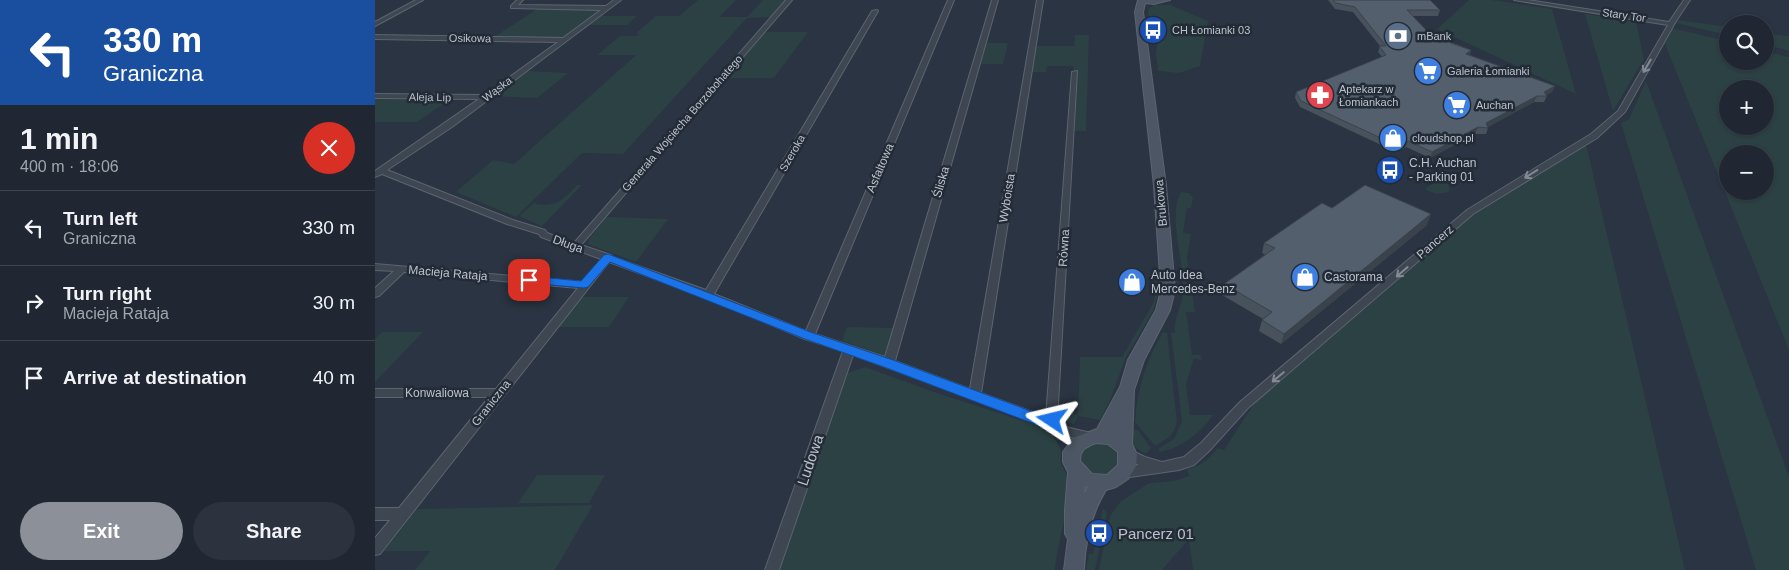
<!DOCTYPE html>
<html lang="en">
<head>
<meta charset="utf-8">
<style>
  body { margin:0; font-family:Arial,sans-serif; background:#2d333e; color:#f1f3f6; height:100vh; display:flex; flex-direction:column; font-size:19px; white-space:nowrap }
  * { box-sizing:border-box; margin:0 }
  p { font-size:16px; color:#a2a5ac }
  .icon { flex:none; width:28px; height:28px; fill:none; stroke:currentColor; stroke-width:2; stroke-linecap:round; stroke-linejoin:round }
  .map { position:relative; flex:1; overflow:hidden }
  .panel { display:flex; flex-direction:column; background:#202732; width:375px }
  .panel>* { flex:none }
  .hud { background:#1a4fa0; color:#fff; overflow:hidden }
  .controls { position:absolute; left:1344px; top:15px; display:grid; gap:10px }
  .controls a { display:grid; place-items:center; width:55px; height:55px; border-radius:50%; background:#202732; box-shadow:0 1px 4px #0004,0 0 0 1px #3d444d; font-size:25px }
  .pin { position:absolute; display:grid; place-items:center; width:42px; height:42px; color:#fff; margin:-21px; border-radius:10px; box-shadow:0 2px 8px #0006 }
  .me { position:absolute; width:55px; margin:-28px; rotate:280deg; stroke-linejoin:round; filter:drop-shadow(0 0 4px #0008) }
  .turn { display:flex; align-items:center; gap:18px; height:105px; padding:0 20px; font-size:22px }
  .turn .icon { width:65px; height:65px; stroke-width:2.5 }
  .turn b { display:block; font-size:35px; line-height:42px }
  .round { display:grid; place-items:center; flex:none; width:52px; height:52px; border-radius:26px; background:#2d333e }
  .headline { display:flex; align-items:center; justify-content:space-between; height:85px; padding:0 20px }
  h1 { font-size:30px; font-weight:800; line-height:38px }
  .cta { display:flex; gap:10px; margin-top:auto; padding:10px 20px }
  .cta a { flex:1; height:58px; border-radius:30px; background:#8c9099; color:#fff; font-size:20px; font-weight:800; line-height:58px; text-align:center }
  .cta a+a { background:#2d333e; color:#f1f3f6 }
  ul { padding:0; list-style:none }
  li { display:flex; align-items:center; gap:15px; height:75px; padding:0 20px; border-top:1px solid #3d444d }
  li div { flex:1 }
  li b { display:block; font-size:19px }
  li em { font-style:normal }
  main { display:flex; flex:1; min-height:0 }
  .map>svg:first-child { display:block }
  .green { fill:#2c4143; fill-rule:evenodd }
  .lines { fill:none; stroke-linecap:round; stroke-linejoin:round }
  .street-casing { stroke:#5c646f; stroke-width:2 }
  .secondary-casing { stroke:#5c646f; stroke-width:2 }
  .street { fill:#3e4652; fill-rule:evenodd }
  .secondary { fill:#4c5664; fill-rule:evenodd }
  .wall { fill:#47525d }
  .shaded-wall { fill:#3a424c }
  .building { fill:#535f6c; stroke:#3a424c }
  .oneway { stroke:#838a95 }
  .route { fill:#1a73e8; stroke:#114b97 }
  .labels { text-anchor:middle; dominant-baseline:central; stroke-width:5; stroke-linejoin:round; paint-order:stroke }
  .far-street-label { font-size:11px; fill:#bbc2cc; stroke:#232b37 }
  .far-poi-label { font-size:11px; fill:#bbc2cc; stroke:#232b37; text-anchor:start }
  .poi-label { font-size:12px; fill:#bbc2cc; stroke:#232b37; text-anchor:start }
  .street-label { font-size:12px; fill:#bbc2cc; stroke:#232b37 }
  .near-street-label { font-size:15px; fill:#bbc2cc; stroke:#232b37 }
  .near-poi-label { font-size:15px; fill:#bbc2cc; stroke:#232b37; text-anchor:start }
</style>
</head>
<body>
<main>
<section class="panel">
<div class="hud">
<div class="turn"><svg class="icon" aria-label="left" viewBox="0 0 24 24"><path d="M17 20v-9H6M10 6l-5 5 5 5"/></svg><div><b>330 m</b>Graniczna</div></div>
</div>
<div class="headline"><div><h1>1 min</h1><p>400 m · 18:06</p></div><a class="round" style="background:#d93025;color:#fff"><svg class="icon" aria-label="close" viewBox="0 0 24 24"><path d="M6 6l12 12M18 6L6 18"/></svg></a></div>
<ul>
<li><svg class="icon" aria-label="left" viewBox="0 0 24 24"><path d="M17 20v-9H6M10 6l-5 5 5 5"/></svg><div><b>Turn left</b><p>Graniczna</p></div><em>330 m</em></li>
<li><svg class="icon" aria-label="right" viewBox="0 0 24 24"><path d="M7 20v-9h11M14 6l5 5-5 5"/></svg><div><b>Turn right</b><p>Macieja Rataja</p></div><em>30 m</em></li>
<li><svg class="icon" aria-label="arrive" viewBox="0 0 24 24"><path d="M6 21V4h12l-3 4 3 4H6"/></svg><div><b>Arrive at destination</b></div><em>40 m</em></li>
</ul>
<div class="cta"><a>Exit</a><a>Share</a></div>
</section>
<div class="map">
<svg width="1414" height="570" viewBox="0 0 1414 570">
  <rect width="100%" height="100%" fill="#2a3442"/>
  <!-- green -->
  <g class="green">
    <path d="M323 0H361L344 17H372L388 0H411L395 17 372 18 248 154 207 153 141 217 81 192 118 160 139 164 261 55H222L245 36H262L264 34 261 33 281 16H304Z"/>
    <path d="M1094 0H1117L1177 9 1201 94 1062 29Z"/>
    <path d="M780 5H796L833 21 825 66 804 73 783 71 781 54 783 37 781 27 774 19 773 12 774 8Z"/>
    <path d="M162 9 226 10 187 38 119 37Z"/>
    <path d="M1210 14 1261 22 1269 59 1238 111Z"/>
    <path d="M225 16H262L252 25H213Z"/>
    <path d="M1303 20 1352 27V35L1301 23Z"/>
    <path d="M1297 28 1352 41V61H1390V51L1414 57V350L1290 44ZM1352 89H1390V126H1352ZM1352 154H1390V191H1352Z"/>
    <path d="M388 32H433L399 78H349Z"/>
    <path d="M1390 33 1414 36V51L1390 44Z"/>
    <path d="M700 35H714L711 131H700L702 72 699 71 698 66H672L671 72H657L660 46H699Z"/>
    <path d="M611 43H633L628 64H604Z"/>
    <path d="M151 71 193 73 162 98 116 96Z"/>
    <path d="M1271 81 1414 477V570H1381L1246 123 1254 119Z"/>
    <path d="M0 99 74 100 42 122H0Z"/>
    <path d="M1211 144 1310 570H818L814 539 787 570H724L735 516 745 502 774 483 799 481 814 476 812 469C827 466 834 458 843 448L849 450 882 399 1008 293 1093 217Z"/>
    <path d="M1069 178 1075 189 1073 192 1062 194 1051 190 1052 187Z"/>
    <path d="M202 185H207L169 224 166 226 144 216 160 202 161 204C182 207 188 200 202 185Z"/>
    <path d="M806 192 814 193 818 198 816 208H812L808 233 816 234 812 258 820 312H811L817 355H826L827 360 819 358 811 384 815 415H838C825 433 807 448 785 452L783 449 799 439 807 421 796 333H800C798 319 807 306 808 292 810 263 792 217 806 192Z"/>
    <path d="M231 217H234L293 219 261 262 213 244 214 239Z"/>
    <path d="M782 276H784V290L778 311 751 357 736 398 725 420 703 416 699 424 684 420 685 412 703 415 705 357H747L779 302Z"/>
    <path d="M204 297H254L234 327H181Z"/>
    <path d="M472 327 518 328 511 356 467 341Z"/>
    <path d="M7 332H48L0 382V339Z"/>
    <path d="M788 332 792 333 802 422C799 435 791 440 780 446L760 422C762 388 771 361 788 332Z"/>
    <path d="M490 367 559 392 664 426C672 431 681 438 685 448 687 453 685 458 686 463 687 467 690 470 691 474 698 502 682 541 680 570H405L472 373Z"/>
    <path d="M753 429 763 430 776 448 771 454C759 448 755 442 753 429Z"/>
    <path d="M720 442C737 443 746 446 743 466 740 468 737 472 734 473 724 478 704 472 704 459 704 456 707 451 708 448Z"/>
    <path d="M162 475H230L214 503H143Z"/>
    <path d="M218 505 180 570H40L55 551H9L42 509Z"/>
    <path d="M728 508 732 513 720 570H711L714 553 718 554 722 536H725V531H723Z"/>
  </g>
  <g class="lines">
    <!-- street casing -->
    <g class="street-casing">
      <g id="street">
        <path d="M41 0H48L0 26V22Z"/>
        <path d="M142 0H148L143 5 231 6 239 0H246L77 127 12 170 138 220 170 230 172 233 199 243 411 0H417L206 245 236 255 238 257 331 290 497 11 502 10 503 11 339 294 431 331 573 0H579L440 334 510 357 617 0H623L520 361 595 389 662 0H668L606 393 671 417 697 72 702 71 682 422 691 427 720 434 722 437 720 440 716 442 684 434 668 425 478 355 404 570H390L468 351 430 339 329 297 234 262 5 554 0 555V538L15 520H0V508H24L114 397H0V389H121L203 288 29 272 4 296 0 297V288L19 271 0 270V264L208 282 226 259 166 237 164 234 132 224 7 174 0 177V171L104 99 0 98V94L110 95 183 42 0 39V35L188 38 226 10 136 8V6Z"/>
        <path d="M1139 0H1153L1294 22 1309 0H1315L1301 21 1250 112 1222 138 1098 214 873 408 834 451 819 465 804 470 748 478 743 477 742 473 743 469 764 465 749 458 747 454 749 450 753 449 770 457 787 462 809 457 826 443 865 402 1092 210 1216 134 1243 111 1293 25Z"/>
      </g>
    </g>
    <!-- secondary casing -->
    <g class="secondary-casing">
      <path id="secondary" d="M763 0H795L779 4 770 3 768 12 791 186 800 290 795 310 769 360 759 390 757 444 762 455 761 466 753 479 741 487 731 490C716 514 710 541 709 570H689L693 539 690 534V510L693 472 688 462V452L698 438 722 429 745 387 753 360 781 310 786 290 779 186 760 12ZM721 443 733 444 743 452V465L732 475 717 474 705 461C705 450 710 447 721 443ZM710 486 713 487 709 494Z"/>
    </g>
    <!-- street -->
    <use href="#street" class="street"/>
    <!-- secondary -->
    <use href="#secondary" class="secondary"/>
  </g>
  <!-- wall -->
  <g class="wall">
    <path d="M953 0H1055L1065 10 1063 16H1037L1055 34 1096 50 1095 55 1180 86 1177 92 1171 95 1172 96 1169 102H1159L1113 127V128L1111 134H1100L1055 158 1031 147 1021 152 925 107 920 98 921 92 1007 57 1003 52 1005 46 978 12 960 9Z"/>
    <path d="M957 208 1052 225 906 344 884 331 887 320 888 319 847 295 849 284 890 255 887 253 889 243Z"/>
  </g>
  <!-- shaded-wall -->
  <g class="shaded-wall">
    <path d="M1096 50 1095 56 1091 54Z"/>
    <path d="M1180 86 1177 92 1170 96 1169 92Z"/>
    <path d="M1162 96 1159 102 1111 128V123Z"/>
    <path d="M1103 127 1100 134 1055 158 1057 152Z"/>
    <path d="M1033 141 1031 147 1021 152 1023 146Z"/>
    <path d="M1056 214 1052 225 906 344 909 334Z"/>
  </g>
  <!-- building -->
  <g class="building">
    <path d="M958 0H1055L1065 10H1032L1055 34H1068L1076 43 1096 50 1091 54 1180 86 1169 92 1172 96H1162L1111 123 1113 128 1103 127 1057 152 1033 141 1023 146 926 101 921 92 1011 55 1004 46H1011L980 7 961 3Z"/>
    <path d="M990 185 1056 214 909 334 887 320 897 312 849 284 900 248 889 243 947 203 957 208Z"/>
  </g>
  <!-- one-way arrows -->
  <defs><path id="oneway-shaft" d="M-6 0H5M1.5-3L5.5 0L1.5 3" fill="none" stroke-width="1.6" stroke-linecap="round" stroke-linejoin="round" transform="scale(1.25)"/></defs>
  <g class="oneway">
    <use href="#oneway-shaft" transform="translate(1272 66) rotate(120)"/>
    <use href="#oneway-shaft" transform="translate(1156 174) rotate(148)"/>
    <use href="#oneway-shaft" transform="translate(1027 272) rotate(139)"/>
    <use href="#oneway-shaft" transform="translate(903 377) rotate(140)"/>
  </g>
  <!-- route -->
  <path class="route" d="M233 254 438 333 518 360 672 417 677 415 682 417 684 420 680 428 675 429 670 428 509 367 430 339 235 262 213 287 209 288 154 283 148 280 154 276 206 281 229 255Z"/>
  <!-- icons -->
  <defs>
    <g id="bus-disc" transform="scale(1.4375)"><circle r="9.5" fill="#1a4fb4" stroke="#232b37"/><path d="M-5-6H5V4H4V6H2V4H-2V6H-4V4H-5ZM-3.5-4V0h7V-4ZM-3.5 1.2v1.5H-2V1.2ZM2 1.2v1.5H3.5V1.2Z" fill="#fff"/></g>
    <g id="bank-disc" transform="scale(1.4375)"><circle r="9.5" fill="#5c6f8a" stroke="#232b37"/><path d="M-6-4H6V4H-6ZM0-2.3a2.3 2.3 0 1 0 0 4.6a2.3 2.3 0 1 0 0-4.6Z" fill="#fff"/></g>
    <g id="supermarket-disc" transform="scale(1.4375)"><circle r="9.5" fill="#3f7fe0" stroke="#232b37"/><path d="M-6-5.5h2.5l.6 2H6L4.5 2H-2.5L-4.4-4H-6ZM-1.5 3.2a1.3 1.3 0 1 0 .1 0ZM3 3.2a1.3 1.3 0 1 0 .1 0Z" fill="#fff"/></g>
    <g id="pharmacy-disc" transform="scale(1.4375)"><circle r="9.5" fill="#e0444e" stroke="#232b37"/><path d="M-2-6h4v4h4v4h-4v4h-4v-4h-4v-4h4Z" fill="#fff"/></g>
    <g id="shop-disc" transform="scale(1.4375)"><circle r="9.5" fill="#3f7fe0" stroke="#232b37"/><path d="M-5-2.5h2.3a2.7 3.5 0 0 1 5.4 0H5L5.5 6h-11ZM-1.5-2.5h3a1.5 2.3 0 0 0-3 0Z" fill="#fff"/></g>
  </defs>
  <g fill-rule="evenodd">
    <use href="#bus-disc" x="778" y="30"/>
    <use href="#bank-disc" x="1023" y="36"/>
    <use href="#supermarket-disc" x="1053" y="71"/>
    <use href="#pharmacy-disc" x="945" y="95"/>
    <use href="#supermarket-disc" x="1082" y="105"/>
    <use href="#shop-disc" x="1018" y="138"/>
    <use href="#bus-disc" x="1015" y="170"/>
    <use href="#shop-disc" x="930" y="277"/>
    <use href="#shop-disc" x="757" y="282"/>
    <use href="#bus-disc" x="724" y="533"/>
  </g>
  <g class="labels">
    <!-- far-street labels -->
    <g class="far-street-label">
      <text transform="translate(1249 15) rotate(8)">Stary Tor</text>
      <text transform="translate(95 38) rotate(1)">Osikowa</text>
      <text transform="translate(122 89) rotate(-37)">Wąska</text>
      <text transform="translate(55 97) rotate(1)">Aleja Lip</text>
      <text transform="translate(307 123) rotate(-49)">Generała Wojciecha Borzobohatego</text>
      <text transform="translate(417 153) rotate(-60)">Szeroka</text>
    </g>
    <!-- far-poi labels -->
    <g class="far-poi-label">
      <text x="797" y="30">CH Łomianki 03</text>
      <text x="1042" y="36">mBank</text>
      <text x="1072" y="71">Galeria Łomianki</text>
      <text x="964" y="89">Aptekarz w<tspan x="964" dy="13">Łomiankach</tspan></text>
      <text x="1101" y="105">Auchan</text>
      <text x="1037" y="138">cloudshop.pl</text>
    </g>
    <!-- poi labels -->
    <g class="poi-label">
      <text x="1034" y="163">C.H. Auchan<tspan x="1034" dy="14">- Parking 01</tspan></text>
      <text x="776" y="275">Auto Idea<tspan x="776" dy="14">Mercedes-Benz</tspan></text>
      <text x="949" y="277">Castorama</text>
    </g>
    <!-- street labels -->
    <g class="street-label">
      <text transform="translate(505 168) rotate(-67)">Asfaltowa</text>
      <text transform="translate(566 182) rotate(-74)">Śliska</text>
      <text transform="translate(632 198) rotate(-81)">Wyboista</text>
      <text transform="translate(786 203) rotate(-95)">Brukowa</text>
      <text transform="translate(1060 242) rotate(-41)">Pancerz</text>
      <text transform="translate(193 244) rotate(20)">Długa</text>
      <text transform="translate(689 248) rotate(-86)">Równa</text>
      <text transform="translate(73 273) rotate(5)">Macieja Rataja</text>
      <text x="62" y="393">Konwaliowa</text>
      <text transform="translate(116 403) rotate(-52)">Graniczna</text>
    </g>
    <!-- near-street labels -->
    <g class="near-street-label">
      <text transform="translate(435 460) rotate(-71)">Ludowa</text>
    </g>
    <!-- near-poi labels -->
    <g class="near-poi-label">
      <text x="743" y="533">Pancerz 01</text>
    </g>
  </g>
</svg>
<div class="controls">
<a><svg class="icon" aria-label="search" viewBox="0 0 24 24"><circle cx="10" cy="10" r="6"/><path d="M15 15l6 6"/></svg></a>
<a>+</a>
<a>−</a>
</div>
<div class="pin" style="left:154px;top:280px;background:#d93025"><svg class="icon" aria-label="arrive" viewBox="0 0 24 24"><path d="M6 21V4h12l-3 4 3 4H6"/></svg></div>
<svg class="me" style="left:677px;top:420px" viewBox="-20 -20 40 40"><path d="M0-17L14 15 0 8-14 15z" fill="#1a73e8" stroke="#fff" stroke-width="4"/></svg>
</div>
</main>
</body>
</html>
